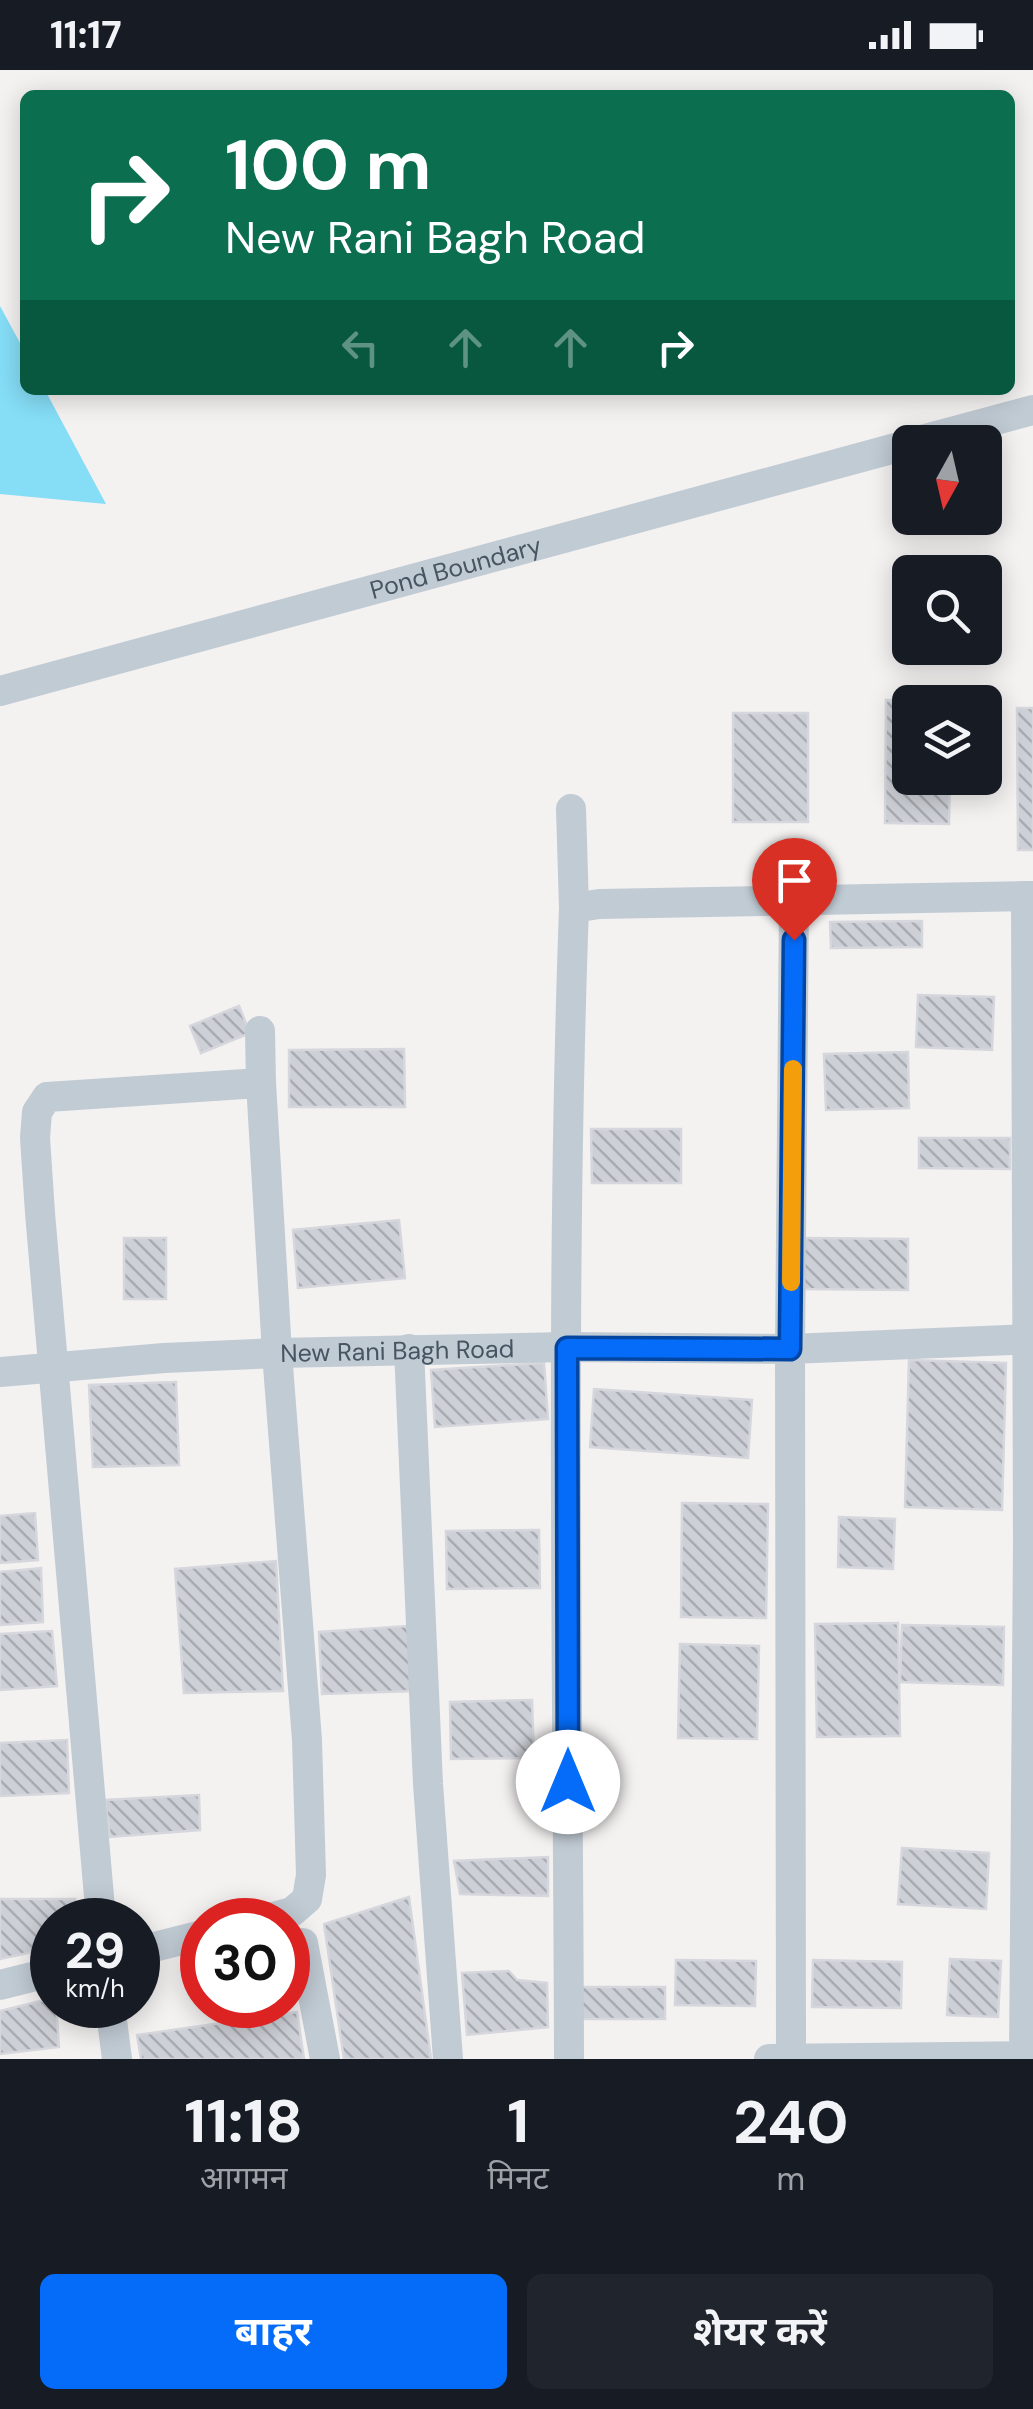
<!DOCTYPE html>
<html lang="hi">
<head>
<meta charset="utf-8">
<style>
  body { margin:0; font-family:"DM Sans","Noto Sans Devanagari",sans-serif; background:#20242c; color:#f1f3f6; height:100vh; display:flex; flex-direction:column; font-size:38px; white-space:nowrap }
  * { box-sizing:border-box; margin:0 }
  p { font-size:32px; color:#9ea1a6 }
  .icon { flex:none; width:55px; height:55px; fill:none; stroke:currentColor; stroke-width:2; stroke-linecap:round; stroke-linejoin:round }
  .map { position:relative; height:1989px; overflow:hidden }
  .side { display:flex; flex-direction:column; background:#171b24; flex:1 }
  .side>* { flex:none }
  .banner { position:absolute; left:20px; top:20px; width:995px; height:305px; border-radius:15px; box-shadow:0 5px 25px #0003; background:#0b6e4f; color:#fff; overflow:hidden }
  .needle { width:65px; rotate:188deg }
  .buttons { position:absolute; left:892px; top:355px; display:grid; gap:20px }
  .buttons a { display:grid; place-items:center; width:110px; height:110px; border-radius:15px; background:#171b24; box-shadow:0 5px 25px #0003; font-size:50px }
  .speed { position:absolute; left:30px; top:1828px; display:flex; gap:20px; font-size:50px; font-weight:700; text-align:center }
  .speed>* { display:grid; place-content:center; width:130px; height:130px; border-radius:50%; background:#171b24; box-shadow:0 5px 25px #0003; line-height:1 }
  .speed small { font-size:25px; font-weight:400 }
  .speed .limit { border:15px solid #d22; background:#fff; color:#111 }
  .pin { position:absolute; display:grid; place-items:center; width:85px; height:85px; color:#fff; margin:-102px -42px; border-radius:50% 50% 50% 0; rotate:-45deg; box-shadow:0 0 10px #0007 }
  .pin .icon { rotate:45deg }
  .me { position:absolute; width:110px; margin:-55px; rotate:0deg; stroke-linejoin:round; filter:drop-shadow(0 0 8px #0008) }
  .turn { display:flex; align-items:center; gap:35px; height:210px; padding:0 40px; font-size:45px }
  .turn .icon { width:130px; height:130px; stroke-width:2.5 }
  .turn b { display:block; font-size:70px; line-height:85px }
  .lanes { display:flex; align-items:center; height:95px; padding:0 40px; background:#0003; justify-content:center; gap:50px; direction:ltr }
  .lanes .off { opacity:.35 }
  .eta { display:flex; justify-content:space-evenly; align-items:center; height:170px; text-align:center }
  .eta b { font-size:60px; font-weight:700; line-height:70px }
  .primary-button { display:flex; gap:20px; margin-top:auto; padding:20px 40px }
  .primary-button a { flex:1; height:115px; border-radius:15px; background:#056cf9; color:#fff; font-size:40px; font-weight:700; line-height:115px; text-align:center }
  .primary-button a+a { background:#20242c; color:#f1f3f6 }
  .status { display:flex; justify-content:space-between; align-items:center; height:70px; padding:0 50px; background:#171b24; direction:ltr }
  .status svg { height:28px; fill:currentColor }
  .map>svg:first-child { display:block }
  .water { fill:#85ddf6 }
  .building { fill:url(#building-back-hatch); stroke:#d5d7dd; stroke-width:2.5 }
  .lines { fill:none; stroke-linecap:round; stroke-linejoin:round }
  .minor { stroke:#c1cbd4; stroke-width:30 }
  .route-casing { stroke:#0346a2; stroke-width:25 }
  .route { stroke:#056cf9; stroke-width:18 }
  .slow { stroke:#f59e0b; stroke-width:18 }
  .labels { text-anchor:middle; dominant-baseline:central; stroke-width:10; stroke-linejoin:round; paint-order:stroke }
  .street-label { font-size:25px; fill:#475461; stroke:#fff }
</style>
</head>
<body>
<div class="status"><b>11:17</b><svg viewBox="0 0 49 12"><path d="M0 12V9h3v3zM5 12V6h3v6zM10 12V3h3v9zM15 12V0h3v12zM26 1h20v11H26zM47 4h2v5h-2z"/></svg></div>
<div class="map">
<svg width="1033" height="1989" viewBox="0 0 1033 1989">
  <defs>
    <pattern id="building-back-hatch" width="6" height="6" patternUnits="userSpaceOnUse" patternTransform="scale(2.5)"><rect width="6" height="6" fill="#cdd0d6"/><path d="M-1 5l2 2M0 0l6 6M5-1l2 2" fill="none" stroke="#a8abb1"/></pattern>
  </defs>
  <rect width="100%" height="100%" fill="#f4f1f1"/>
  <!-- water -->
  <path class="water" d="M0 236 25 282V320H45L106 434 0 424Z"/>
  <!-- building -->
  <g class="building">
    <path d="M886 630 951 631 910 632V708H950L949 754 885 753Z"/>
    <path d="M1017 638H1033V780H1018Z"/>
    <rect x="733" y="643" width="75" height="109"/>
    <path d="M922 851V877L831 878 830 852Z"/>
    <path d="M918 925 994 927 992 980 916 977Z"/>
    <path d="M239 936 250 963 201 983 190 956Z"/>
    <path d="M404 979 405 1037H289V980Z"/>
    <path d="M908 982 909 1038 826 1040 824 984Z"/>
    <path d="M591 1059H681V1113H592Z"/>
    <path d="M919 1068H1010V1099L919 1098Z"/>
    <path d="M399 1150 405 1208 298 1218 293 1160Z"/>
    <rect x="124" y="1168" width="42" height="61"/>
    <path d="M804 1168 908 1169V1220L803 1219Z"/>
    <path d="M909 1290 1006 1293 1002 1440 905 1437Z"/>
    <path d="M544 1293 548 1349 435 1357 431 1300Z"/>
    <path d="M176 1312 179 1395 93 1397 89 1315Z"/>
    <path d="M594 1319 752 1330 748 1388 590 1377Z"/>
    <path d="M682 1433 768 1434 766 1548 681 1547Z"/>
    <path d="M35 1443 38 1490 0 1493V1446Z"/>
    <path d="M839 1447 895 1449 893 1499 838 1497Z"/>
    <path d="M539 1460 540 1518 447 1519 446 1461Z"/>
    <path d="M276 1491 283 1621 184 1623 175 1499Z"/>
    <path d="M41 1498 43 1552 0 1555V1502Z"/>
    <path d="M898 1553 900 1666 817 1667 815 1554Z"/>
    <path d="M902 1555 1004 1557 1003 1615 900 1612Z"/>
    <path d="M408 1556 413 1621 322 1624 319 1562Z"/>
    <path d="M52 1561 57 1616 0 1620V1564Z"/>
    <path d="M680 1574 759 1576 757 1669 678 1668Z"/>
    <path d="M532 1630 534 1688 451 1689 450 1632Z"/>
    <path d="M67 1670 69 1723 0 1726V1673Z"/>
    <path d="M199 1725 200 1760 110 1767 105 1730Z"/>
    <path d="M902 1778 989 1783 986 1839 898 1834Z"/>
    <path d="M548 1787V1826L460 1824 454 1791Z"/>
    <path d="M409 1827 431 1989H344L324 1854Z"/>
    <path d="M0 1829H75L73 1850H52V1878L0 1889Z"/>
    <path d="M950 1889 1001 1891 998 1947 947 1945Z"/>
    <path d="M676 1890 756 1891 755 1936 675 1935Z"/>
    <path d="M813 1890 902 1892 901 1938 812 1937Z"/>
    <path d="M509 1901 517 1910 547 1913 548 1957 467 1965 462 1903Z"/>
    <rect x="581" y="1917" width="84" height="32"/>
    <path d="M52 1928V1935H56L59 1977 0 1984V1941Z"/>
    <path d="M297 1942 304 1989H141L137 1965Z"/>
  </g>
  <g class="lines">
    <!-- minor -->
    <g class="minor">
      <path d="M914 372 1033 340"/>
      <path id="s1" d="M0 621 910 374"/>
      <path d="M571 739 574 838"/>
      <path d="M260 961 261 1013"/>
      <path d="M409 1279 428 1714 448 1989"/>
      <path id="s2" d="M0 1302 164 1288 277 1283 567 1277 790 1279 1033 1269"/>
      <path d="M101 1850 40 1143 35 1068 37 1042 47 1027 261 1013 277 1283 307 1670 311 1805 307 1829 292 1842 261 1850"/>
      <path d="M303 1873 325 1989"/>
      <path d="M138 1881 202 1865"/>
      <path d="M0 1915 52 1902"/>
      <path d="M110 1935 117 1989"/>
      <path d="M791 1988 790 1279 794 832"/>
      <path d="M569 1989C568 1605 560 1221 574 838L599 834 1033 826"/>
      <path d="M769 1989 1033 1986"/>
      <path d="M1024 1989 1028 1472 1026 826"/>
    </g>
  </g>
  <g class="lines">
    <!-- route casing -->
    <g class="route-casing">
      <path id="route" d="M568 1712 567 1278 790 1279 794 870"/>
    </g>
    <!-- route -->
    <use href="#route" class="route"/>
    <!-- slow -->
    <path class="slow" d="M791 1212 793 999"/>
  </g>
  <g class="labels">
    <!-- street labels -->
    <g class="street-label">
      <text stroke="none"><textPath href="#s1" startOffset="472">Pond Boundary</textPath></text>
      <text stroke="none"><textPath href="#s2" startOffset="398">New Rani Bagh Road</textPath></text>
    </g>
  </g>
</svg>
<div class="buttons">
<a><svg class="needle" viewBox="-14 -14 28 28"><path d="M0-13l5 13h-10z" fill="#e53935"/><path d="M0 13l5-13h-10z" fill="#9ea1a6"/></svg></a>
<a><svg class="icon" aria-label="search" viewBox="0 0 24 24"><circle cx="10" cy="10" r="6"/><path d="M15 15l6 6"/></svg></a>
<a><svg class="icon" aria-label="layers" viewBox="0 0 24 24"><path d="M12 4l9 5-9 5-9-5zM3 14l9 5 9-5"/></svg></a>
</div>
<div class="speed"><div>29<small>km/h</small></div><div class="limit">30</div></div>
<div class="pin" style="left:794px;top:870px;background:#d93025"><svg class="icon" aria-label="arrive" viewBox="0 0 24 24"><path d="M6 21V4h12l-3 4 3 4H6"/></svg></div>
<svg class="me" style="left:568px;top:1712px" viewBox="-20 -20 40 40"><circle r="19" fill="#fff"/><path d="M0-13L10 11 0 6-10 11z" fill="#056cf9"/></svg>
<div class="banner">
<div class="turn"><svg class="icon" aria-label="right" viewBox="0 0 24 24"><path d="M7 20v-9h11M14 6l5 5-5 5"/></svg><div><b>100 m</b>New Rani Bagh Road</div></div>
<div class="lanes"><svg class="icon off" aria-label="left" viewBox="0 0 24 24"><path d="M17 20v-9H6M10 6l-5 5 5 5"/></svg><svg class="icon off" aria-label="ahead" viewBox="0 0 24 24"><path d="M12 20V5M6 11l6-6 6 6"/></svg><svg class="icon off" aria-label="ahead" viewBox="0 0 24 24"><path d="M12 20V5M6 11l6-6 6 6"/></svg><svg class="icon" aria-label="right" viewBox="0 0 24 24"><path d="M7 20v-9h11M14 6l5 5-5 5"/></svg></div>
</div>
</div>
<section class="side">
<div class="eta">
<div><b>11:18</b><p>आगमन</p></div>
<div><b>1</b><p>मिनट</p></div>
<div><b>240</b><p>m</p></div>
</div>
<div class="primary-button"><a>बाहर</a><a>शेयर करें</a></div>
</section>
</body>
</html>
